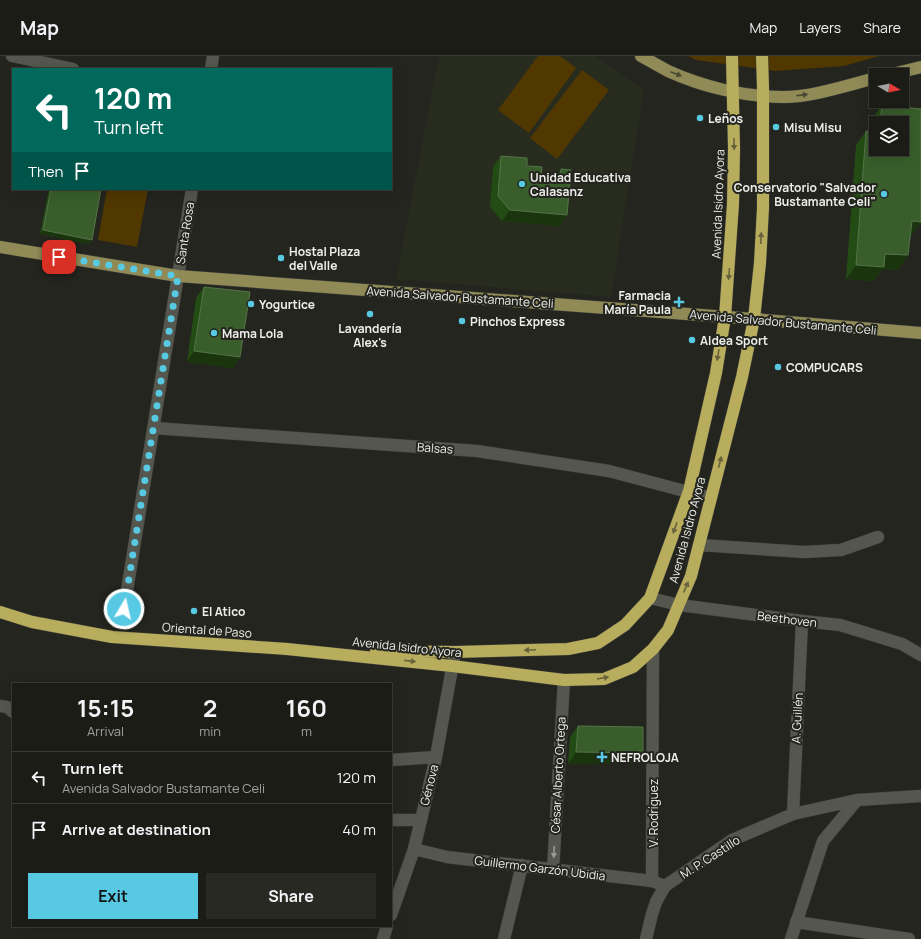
<!DOCTYPE html>
<html lang="en">
<head>
<meta charset="utf-8">
<style>
  body { margin:0; font-family:Manrope,sans-serif; background:#282923; color:#f1f3f6; height:100vh; display:flex; flex-direction:column; font-size:15px; white-space:nowrap }
  * { box-sizing:border-box; margin:0 }
  p { font-size:13px; color:#a0a1a1 }
  .icon { flex:none; width:22px; height:22px; fill:none; stroke:currentColor; stroke-width:2; stroke-linecap:round; stroke-linejoin:round }
  .map { position:relative; flex:1; overflow:hidden }
  .details { position:absolute; left:12px; top:627px; width:380px; height:244px; display:flex; flex-direction:column; background:#1b1c16; border-radius:0px; box-shadow:0 4px 16px #0002,0 0 0 1px #393a35 }
  .details>* { flex:none }
  .top-card { position:absolute; left:12px; top:12px; width:380px; height:122px; border-radius:0px; box-shadow:0 4px 16px #0002,0 0 0 1px #393a35; background:#00695c; color:#fff; overflow:hidden }
  .needle { width:26px; rotate:100deg }
  .controls { position:absolute; left:869px; top:12px; display:grid; gap:8px }
  .controls a { display:grid; place-items:center; width:40px; height:40px; border-radius:0px; background:#1b1c16; box-shadow:0 4px 16px #0002,0 0 0 1px #393a35; font-size:20px }
  .pin { position:absolute; display:grid; place-items:center; width:34px; height:34px; color:#fff; margin:-17px; border-radius:8px; box-shadow:0 2px 6px #0006 }
  .me { position:absolute; width:44px; margin:-22px; rotate:9deg; stroke-linejoin:round; filter:drop-shadow(0 0 3px #0008) }
  .turn { display:flex; align-items:center; gap:14px; height:84px; padding:0 16px; font-size:18px }
  .turn .icon { width:52px; height:52px; stroke-width:2.5 }
  .turn b { display:block; font-size:28px; line-height:34px }
  .then { display:flex; align-items:center; height:38px; padding:0 16px; background:#0003; gap:8px; font-size:15px }
  .eta { display:flex; justify-content:space-evenly; align-items:center; height:68px; text-align:center }
  .eta b { font-size:24px; font-weight:700; line-height:28px }
  .primary-button { display:flex; gap:8px; margin-top:auto; padding:8px 16px }
  .primary-button a { flex:1; height:46px; border-radius:0px; background:#58c9e3; color:#111; font-size:16px; font-weight:700; line-height:46px; text-align:center }
  .primary-button a+a { background:#282923; color:#f1f3f6 }
  ul { padding:0; list-style:none }
  li { display:flex; align-items:center; gap:12px; height:52px; padding:0 16px; border-top:1px solid #393a35 }
  li div { flex:1 }
  li b { display:block; font-size:15px }
  li em { font-style:normal }
  header { display:flex; align-items:center; gap:24px; box-sizing:border-box; height:56px; padding:0 20px; background:#1b1c16; border-bottom:1px solid #393a35 }
  header strong { font-size:19px }
  nav { display:flex; gap:22px; margin-inline-start:auto; font-size:14px }
  .map>svg:first-child { display:block }
  .built { fill:#282c1f }
  .green { fill:#513800 }
  .lines { fill:none; stroke-linecap:round; stroke-linejoin:round }
  .minor-casing { stroke:#3e403a; stroke-width:13 }
  .major-casing { stroke:#3e403a; stroke-width:13 }
  .highway-casing { stroke:#3e403a; stroke-width:13 }
  .minor { stroke:#55574f; stroke-width:12 }
  .major { stroke:#908a57; stroke-width:12 }
  .highway { stroke:#b8ac5d; stroke-width:12 }
  .wall { fill:#234c14; fill-rule:evenodd }
  .shaded-wall { fill:#1a350e }
  .building { fill:#395e2b; stroke:#557449 }
  .oneway { fill:#4a4832 }
  .oneway2 { fill:#67623a }
  .oneway3 { fill:#999b95 }
  .route { stroke:#58c9e3; stroke-width:7; stroke-dasharray:0 12.6 }
  .poi-dot { fill:#58c9e3; stroke:#24251e; stroke-width:1.5 }
  .labels { text-anchor:middle; dominant-baseline:central; stroke-width:4; stroke-linejoin:round; paint-order:stroke }
  .poi-label { font-size:12px; font-weight:bold; fill:#edeeea; stroke:#24251e; text-anchor:start }
  .street-label { font-size:12px; fill:#edeeea; stroke:#24251e }
</style>
</head>
<body>
<header>
<strong>Map</strong>
<nav><a>Map</a><a>Layers</a><a>Share</a></nav>
</header>
<div class="map">
<svg width="921" height="883" viewBox="0 0 921 883">
  <rect width="100%" height="100%" fill="#24251e"/>
  <!-- built -->
  <path class="built" d="M439 0H596L644 34 611 241 396 223Z"/>
  <!-- green -->
  <g class="green">
    <path d="M538 0H560L576 12 529 77 498 54Z"/>
    <path d="M688 0H879L844 10 776 15 696 4Z"/>
    <path d="M582 14 609 34 557 103 530 82Z"/>
    <path d="M107 133H148L137 191 98 184Z"/>
  </g>
  <g class="lines">
    <!-- minor casing -->
    <g class="minor-casing">
      <g id="minor">
        <path d="M12 0 73 13"/>
        <path d="M211 13 213 0"/>
        <path d="M154 372 477 395 609 415 711 442"/>
        <path d="M699 489 804 496 841 494 878 481"/>
        <path d="M650 542 679 549 802 565 840 569 902 588 921 599"/>
        <path d="M124 553 192 133"/>
        <path d="M0 650 7 651 13 656"/>
        <path d="M391 704 436 701"/>
        <path d="M793 758 802 565"/>
        <path d="M391 764H421"/>
        <path d="M414 793 447 801 652 825 665 830"/>
        <path d="M553 814 564 624"/>
        <path d="M652 825 653 593"/>
        <path d="M391 859 414 793 436 701 455 596"/>
        <path d="M796 866 909 883"/>
        <path d="M383 883 387 870"/>
        <path d="M504 883 522 809"/>
        <path d="M646 883 652 858 656 846 665 830 732 784 793 758 857 744 921 740"/>
        <path d="M791 883 823 785 857 744"/>
      </g>
    </g>
    <!-- major casing -->
    <g class="major-casing">
      <g id="major">
        <path d="M641 0C650 5 659 10 668 15 703 31 745 41 784 41 812 41 848 29 876 22"/>
        <path d="M888 19 921 11"/>
        <path d="M0 191 178 220 754 263 921 277"/>
      </g>
    </g>
    <!-- highway casing -->
    <g class="highway-casing">
      <g id="highway">
        <path d="M0 556 32 566 112 581 287 593 452 610 564 624 604 623 633 611 653 593 668 574 691 520 742 321 754 263 760 207 763 152V31L762 0"/>
        <path d="M376 595 455 596 568 593 598 587 625 569 650 542 689 435 716 317 725 261 733 148 734 92 732 0"/>
      </g>
    </g>
    <!-- minor -->
    <use href="#minor" class="minor"/>
    <!-- major -->
    <use href="#major" class="major"/>
    <!-- highway -->
    <use href="#highway" class="highway"/>
  </g>
  <!-- wall -->
  <g class="wall">
    <path d="M882 49 921 53V166L911 180H910L898 214 882 213 873 225 846 223 856 89 866 75H871L872 64ZM876 67H902L876 93Z"/>
    <path d="M501 100 527 110 541 119 556 120 561 113 560 170 502 165 490 151 493 111Z"/>
    <path d="M49 133H101L89 188 40 178Z"/>
    <path d="M204 231 240 301 233 312 187 306 196 242Z"/>
    <path d="M578 670 635 708H568L570 681Z"/>
  </g>
  <!-- shaded-wall -->
  <g class="shaded-wall">
    <path d="M510 154 567 159 560 170 502 165Z"/>
    <path d="M912 165 921 166 911 180 902 179Z"/>
    <path d="M43 174 92 184 89 188 40 178Z"/>
    <path d="M885 198 908 199 898 214 882 213 873 225 846 223 856 209Z"/>
    <path d="M194 295 240 301 233 312 187 306Z"/>
    <path d="M576 696 643 697 635 708H568Z"/>
  </g>
  <!-- building -->
  <g class="building">
    <path d="M882 49 921 53V166L912 165 908 199 885 198 884 211 856 209 866 75 876 76V93H902V67H880Z"/>
    <path d="M501 100 527 102V110L542 111 541 119 560 121 561 113 571 114 567 159 510 154 498 140Z"/>
    <path d="M51 133H101L92 184 43 174Z"/>
    <path d="M204 231 250 236 240 301 194 295Z"/>
    <path d="M578 670 643 671V697L576 696Z"/>
  </g>
  <!-- one-way arrows -->
  <defs><path id="oneway-solid" d="M-6-.8H1V-3.2L6.5 0L1 3.2V.8H-6Z"/></defs>
  <g class="oneway">
    <use href="#oneway-solid" transform="translate(676 18) rotate(21)"/>
    <use href="#oneway-solid" transform="translate(802 39) rotate(-7)"/>
  </g>
  <g class="oneway2">
    <use href="#oneway-solid" transform="translate(734 88) rotate(89)"/>
    <use href="#oneway-solid" transform="translate(761 182) rotate(-87)"/>
    <use href="#oneway-solid" transform="translate(729 218) rotate(95)"/>
    <use href="#oneway-solid" transform="translate(718 299) rotate(100)"/>
    <use href="#oneway-solid" transform="translate(720 406) rotate(-76)"/>
    <use href="#oneway-solid" transform="translate(675 472) rotate(110)"/>
    <use href="#oneway-solid" transform="translate(686 531) rotate(-67)"/>
    <use href="#oneway-solid" transform="translate(530 594) rotate(178)"/>
    <use href="#oneway-solid" transform="translate(410 605) rotate(6)"/>
    <use href="#oneway-solid" transform="translate(603 622) rotate(-10)"/>
  </g>
  <use class="oneway3" href="#oneway-solid" transform="translate(554 796) rotate(93)"/>
  <g class="lines">
    <!-- route -->
    <path class="route" d="M59 201 178 220 124 553"/>
  </g>
  <!-- markers -->
  <g class="poi-dot">
    <circle cx="700" cy="62" r="4"/>
    <circle cx="776" cy="71" r="4"/>
    <circle cx="522" cy="128" r="4"/>
    <circle cx="884" cy="138" r="4"/>
    <circle cx="281" cy="202" r="4"/>
    <path d="M677 240h4v4h4v4h-4v4h-4v-4h-4v-4h4z"/>
    <circle cx="251" cy="248" r="4"/>
    <circle cx="370" cy="258" r="4"/>
    <circle cx="462" cy="265" r="4"/>
    <circle cx="214" cy="277" r="4"/>
    <circle cx="692" cy="284" r="4"/>
    <circle cx="778" cy="311" r="4"/>
    <circle cx="194" cy="555" r="4"/>
    <path d="M600 695h4v4h4v4h-4v4h-4v-4h-4v-4h4z"/>
  </g>
  <g class="labels">
    <!-- poi labels -->
    <g class="poi-label">
      <text x="708" y="62">Leños</text>
      <text x="784" y="71">Misu Misu</text>
      <text x="530" y="121">Unidad Educativa<tspan x="530" dy="14">Calasanz</tspan></text>
      <text x="876" y="131" text-anchor="end">Conservatorio "Salvador<tspan x="876" dy="14">Bustamante Celi"</tspan></text>
      <text x="289" y="195">Hostal Plaza<tspan x="289" dy="14">del Valle</tspan></text>
      <text x="671" y="239" text-anchor="end">Farmacia<tspan x="671" dy="14">María Paula</tspan></text>
      <text x="259" y="248">Yogurtice</text>
      <text x="470" y="265">Pinchos Express</text>
      <text x="370" y="272" text-anchor="middle">Lavandería<tspan x="370" dy="14">Alex's</tspan></text>
      <text x="222" y="277">Mama Lola</text>
      <text x="700" y="284">Aldea Sport</text>
      <text x="786" y="311">COMPUCARS</text>
      <text x="202" y="555">El Atico</text>
      <text x="611" y="701">NEFROLOJA</text>
    </g>
    <!-- street labels -->
    <g class="street-label">
      <text transform="translate(718 148) rotate(-88)">Avenida Isidro Ayora</text>
      <text transform="translate(185 177) rotate(-81)">Santa Rosa</text>
      <text transform="translate(460 241) rotate(4)">Avenida Salvador Bustamante Celi</text>
      <text transform="translate(783 266) rotate(5)">Avenida Salvador Bustamante Celi</text>
      <text transform="translate(435 392) rotate(4)">Balsas</text>
      <text transform="translate(687 474) rotate(-75)">Avenida Isidro Ayora</text>
      <text transform="translate(787 563) rotate(7)">Beethoven</text>
      <text transform="translate(207 574) rotate(4)">Oriental de Paso</text>
      <text transform="translate(407 591) rotate(6)">Avenida Isidro Ayora</text>
      <text transform="translate(797 662) rotate(-87)">A. Guillén</text>
      <text transform="translate(558 719) rotate(-87)">César Alberto Ortega</text>
      <text transform="translate(429 729) rotate(-76)">Génova</text>
      <text transform="translate(653 757) rotate(-90)">V. Rodríguez</text>
      <text transform="translate(710 801) rotate(-33)">M. P. Castillo</text>
      <text transform="translate(540 812) rotate(7)">Guillermo Garzón Ubidia</text>
    </g>
  </g>
</svg>
<div class="controls">
<a><svg class="needle" viewBox="-14 -14 28 28"><path d="M0-13l5 13h-10z" fill="#e53935"/><path d="M0 13l5-13h-10z" fill="#a0a1a1"/></svg></a>
<a><svg class="icon" aria-label="layers" viewBox="0 0 24 24"><path d="M12 4l9 5-9 5-9-5zM3 14l9 5 9-5"/></svg></a>
</div>
<div class="pin" style="left:59px;top:201px;background:#d93025"><svg class="icon" aria-label="arrive" viewBox="0 0 24 24"><path d="M6 21V4h12l-3 4 3 4H6"/></svg></div>
<svg class="me" style="left:124px;top:553px" viewBox="-20 -20 40 40"><circle r="17" fill="#58c9e3" stroke="#fff" stroke-width="3"/><path d="M0-11L8 9 0 5-8 9z" fill="#fff"/></svg>
<div class="top-card">
<div class="turn"><svg class="icon" aria-label="left" viewBox="0 0 24 24"><path d="M17 20v-9H6M10 6l-5 5 5 5"/></svg><div><b>120 m</b>Turn left</div></div>
<div class="then">Then<svg class="icon" aria-label="arrive" viewBox="0 0 24 24"><path d="M6 21V4h12l-3 4 3 4H6"/></svg></div>
</div>
<section class="details">
<div class="eta">
<div><b>15:15</b><p>Arrival</p></div>
<div><b>2</b><p>min</p></div>
<div><b>160</b><p>m</p></div>
</div>
<ul>
<li><svg class="icon" aria-label="left" viewBox="0 0 24 24"><path d="M17 20v-9H6M10 6l-5 5 5 5"/></svg><div><b>Turn left</b><p>Avenida Salvador Bustamante Celi</p></div><em>120 m</em></li>
<li><svg class="icon" aria-label="arrive" viewBox="0 0 24 24"><path d="M6 21V4h12l-3 4 3 4H6"/></svg><div><b>Arrive at destination</b></div><em>40 m</em></li>
</ul>
<div class="primary-button"><a>Exit</a><a>Share</a></div>
</section>
</div>
</body>
</html>
